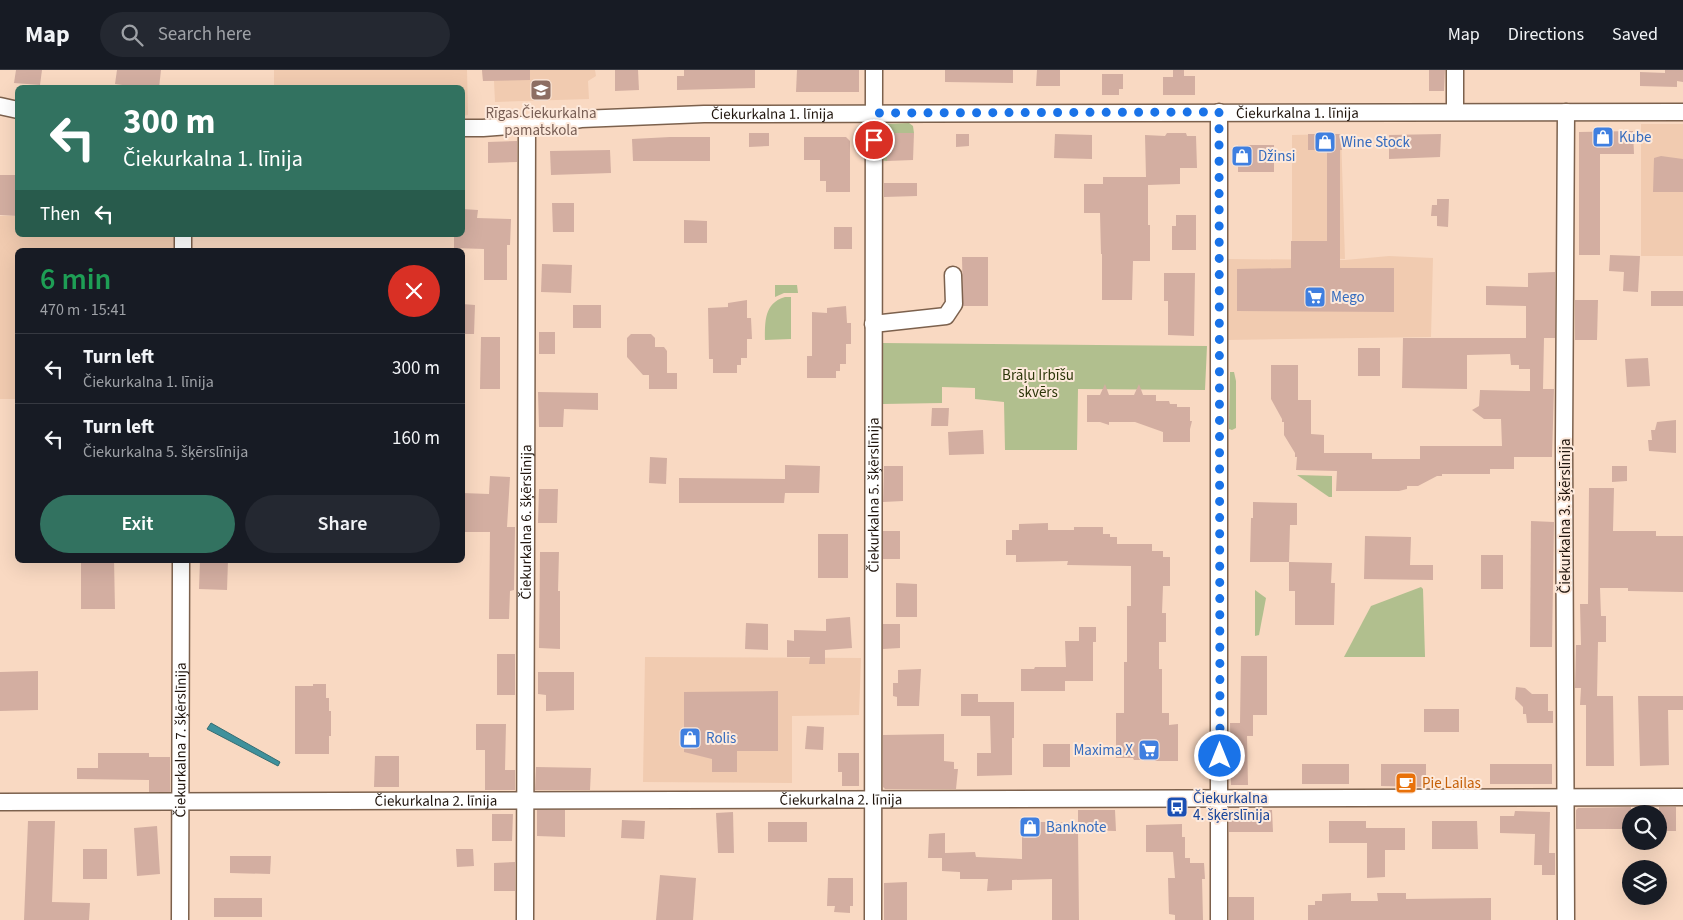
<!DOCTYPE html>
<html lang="en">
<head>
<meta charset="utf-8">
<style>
  body { margin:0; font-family:"Source Sans 3",sans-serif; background:#242831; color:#f1f3f6; height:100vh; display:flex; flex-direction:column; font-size:19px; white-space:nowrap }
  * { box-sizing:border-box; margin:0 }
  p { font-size:16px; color:#9ea1a6 }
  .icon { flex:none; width:28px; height:28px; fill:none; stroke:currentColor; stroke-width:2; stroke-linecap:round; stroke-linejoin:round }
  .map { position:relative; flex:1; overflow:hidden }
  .side { position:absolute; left:15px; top:178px; width:450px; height:315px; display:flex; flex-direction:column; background:#171b24; border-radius:8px; box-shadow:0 5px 20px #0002 }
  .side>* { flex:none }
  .guide { position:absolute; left:15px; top:15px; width:450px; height:152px; border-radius:8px; box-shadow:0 5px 20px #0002; background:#327260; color:#fff; overflow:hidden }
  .fabs { position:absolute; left:1622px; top:735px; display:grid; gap:10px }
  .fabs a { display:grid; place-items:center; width:45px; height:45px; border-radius:50%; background:#171b24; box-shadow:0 5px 20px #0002; font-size:25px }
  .pin { position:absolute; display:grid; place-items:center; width:42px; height:42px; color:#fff; margin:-21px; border:2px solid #fff; border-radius:50%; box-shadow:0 1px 5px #0007 }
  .me { position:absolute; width:55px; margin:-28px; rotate:0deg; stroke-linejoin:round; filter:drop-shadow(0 0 4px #0008) }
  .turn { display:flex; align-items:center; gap:18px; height:105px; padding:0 25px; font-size:22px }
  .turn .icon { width:65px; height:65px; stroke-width:2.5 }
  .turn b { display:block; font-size:35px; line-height:42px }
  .then { display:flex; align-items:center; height:48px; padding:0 25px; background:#0003; gap:10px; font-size:19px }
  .round { display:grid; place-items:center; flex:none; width:52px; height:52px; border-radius:26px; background:#242831 }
  .headline { display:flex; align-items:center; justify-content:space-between; height:85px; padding:0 25px }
  h1 { font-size:30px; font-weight:600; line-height:38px; color:#1e9e55 }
  .cta { display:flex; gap:10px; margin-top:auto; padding:10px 25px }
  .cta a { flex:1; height:58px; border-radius:30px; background:#327260; color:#fff; font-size:20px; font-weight:600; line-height:58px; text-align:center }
  .cta a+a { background:#242831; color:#f1f3f6 }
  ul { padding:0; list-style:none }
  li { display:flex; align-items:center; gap:15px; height:70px; padding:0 25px; border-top:1px solid #363941 }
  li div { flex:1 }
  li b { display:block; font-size:19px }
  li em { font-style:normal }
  header { display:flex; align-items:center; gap:30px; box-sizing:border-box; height:70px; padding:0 25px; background:#171b24; border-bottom:1px solid #363941 }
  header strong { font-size:24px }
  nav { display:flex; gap:28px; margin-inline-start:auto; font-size:18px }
  .search { width:350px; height:45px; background:#242831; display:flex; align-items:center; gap:12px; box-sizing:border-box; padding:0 18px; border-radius:28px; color:#9ea1a6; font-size:19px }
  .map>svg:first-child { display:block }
  .built { fill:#f1cbb0 }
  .green { fill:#b1bf8e }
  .water { fill:#3f919c; stroke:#366c71 }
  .building { fill:#d3aea1 }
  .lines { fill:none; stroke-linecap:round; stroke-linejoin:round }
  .minor-casing { stroke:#7c614d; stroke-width:19 }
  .minor { stroke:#fff; stroke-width:16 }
  .route { stroke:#1a73e8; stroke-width:9; stroke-dasharray:0 16.2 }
  .labels { text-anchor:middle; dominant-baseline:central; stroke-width:4; stroke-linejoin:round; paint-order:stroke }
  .street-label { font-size:15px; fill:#20150d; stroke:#fde9db }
  .education-label { font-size:15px; fill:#785e54; stroke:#fde9db }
  .shop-label { font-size:15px; fill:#366cbe; stroke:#fde9db; text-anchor:start }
  .park-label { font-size:15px; fill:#2c3609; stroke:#fde9db }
  .food-label { font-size:15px; fill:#c56008; stroke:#fde9db; text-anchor:start }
  .transit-label { font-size:15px; fill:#164399; stroke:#fde9db; text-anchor:start }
</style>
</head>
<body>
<header>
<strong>Map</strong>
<div class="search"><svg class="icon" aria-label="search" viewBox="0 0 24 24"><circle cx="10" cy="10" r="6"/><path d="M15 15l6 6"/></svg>Search here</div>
<nav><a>Map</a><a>Directions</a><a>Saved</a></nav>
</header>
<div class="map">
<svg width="1683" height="850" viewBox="0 0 1683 850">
  <rect width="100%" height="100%" fill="#f9d9c2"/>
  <!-- built -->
  <g class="built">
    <path d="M274 0H474H467L468 45 463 46 462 18 274 17Z"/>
    <path d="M482 0H595L596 6 588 11 589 29 495 32 494 11H483Z"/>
    <rect x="1641" y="54" width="42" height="132"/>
    <path d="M1341 64 1345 189 1292 187V65Z"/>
    <path d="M0 146H17L18 165H175L174 180H18L17 329H0Z"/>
    <path d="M1389 186 1433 188 1431 267 1227 270V189L1345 190Z"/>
    <path d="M645 587 861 588 859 645 792 646V713L643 712Z"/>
  </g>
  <!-- green -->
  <g class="green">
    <path d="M909 53 913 56 914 63H887V91L880 90 882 56 885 54Z"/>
    <path d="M775 215H797L798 223H784L775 227Z"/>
    <path d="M785 227H791V269L765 270C765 252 764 233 785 227Z"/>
    <path d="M882 273 1207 276 1205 320 1078 319 1077 380H1005L1004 332 975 329V318L942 317V333L883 334Z"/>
    <path d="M1230 302H1234L1236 311V358L1232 360 1229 359Z"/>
    <path d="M1297 405 1332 406V427H1329Z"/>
    <path d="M1421 517 1423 519 1425 587H1344L1371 536Z"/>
    <path d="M1255 520 1266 528 1259 565 1255 566Z"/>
  </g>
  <!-- water -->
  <path class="water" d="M211 653 280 692 278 696 207 659Z"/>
  <!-- building -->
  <g class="building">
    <path d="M16 0H42L40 15 14 13Z"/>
    <path d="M117 0H161L159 18H144L115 14Z"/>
    <path d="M482 0H530V10L483 11Z"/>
    <path d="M615 0H638L639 20 615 21Z"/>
    <path d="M684 0H755V18L677 20V6H684Z"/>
    <path d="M797 0H859V22H796Z"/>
    <path d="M945 0H1013V13L945 12Z"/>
    <path d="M1037 0H1060V16H1036Z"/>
    <path d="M1173 0H1184V6H1195V25H1163V7H1173Z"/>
    <path d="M1429 0H1445L1444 21H1429Z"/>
    <path d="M1665 0H1683V12L1677 11V17L1640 16V2L1665 3Z"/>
    <path d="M1102 4H1123V19H1119V25H1102Z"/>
    <path d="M1633 61 1634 84H1600V185H1579V62Z"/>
    <path d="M749 63H769V76L749 77Z"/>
    <path d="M887 63H914L913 90 887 91Z"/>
    <path d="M1167 63H1186L1187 66H1196L1197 98H1180V114L1148 115V155H1150V191H1133L1132 230H1102V184H1101L1100 143H1084V114H1103V107H1146L1145 65 1165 66Z"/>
    <path d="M956 64H969V76L956 77Z"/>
    <path d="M1055 64 1092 65V89L1054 88Z"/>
    <path d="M1308 64H1341L1342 80H1340V198H1394V242L1237 241V199L1291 198V171H1327V80H1308Z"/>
    <path d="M1441 64 1440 87 1389 89V65Z"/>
    <path d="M670 67H710V91H633L632 69Z"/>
    <path d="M804 67H846L850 71V122H826V111H820V90H804Z"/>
    <path d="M517 71V92L488 93V72Z"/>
    <rect x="1238" y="75" width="36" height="27"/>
    <path d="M610 80 611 103 551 105 550 81Z"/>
    <path d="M1661 86 1683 89V122H1653L1654 88Z"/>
    <path d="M0 105H18V146L0 145Z"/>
    <path d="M884 113H917V126L884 127Z"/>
    <path d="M1437 129H1449L1448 157 1437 156V146H1431L1432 135H1437Z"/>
    <path d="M552 133H574V162H553Z"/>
    <path d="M462 139 478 140 477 148 511 149 510 175H507V210H484V179L454 178V165H462Z"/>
    <path d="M1176 145H1196V180H1172V156H1176Z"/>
    <path d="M684 150 707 151V173H684Z"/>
    <rect x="834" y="157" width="18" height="22"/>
    <path d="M1610 185 1640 186 1638 222 1623 221 1624 202 1609 201Z"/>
    <path d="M962 187H988V236H963Z"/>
    <path d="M542 194 572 195 571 223 541 222Z"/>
    <path d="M1555 202V268H1544L1543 319H1554L1552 387H1514V399H1490V404H1442V406H1437L1418 416H1407V419L1399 421H1336L1337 401 1296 400 1297 387H1295V383L1284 365V352H1282V349L1271 329V295H1298V330H1311V364L1324 365V383H1372V389H1420V376H1502L1501 349H1484L1472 340 1479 336 1480 320 1530 321V299H1519V295H1511L1510 284 1467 285V319L1402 318 1403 268H1526V236L1486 235V216L1528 217V203Z"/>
    <path d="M1164 203H1195L1194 266 1168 265V231H1164Z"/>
    <rect x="1651" y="221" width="32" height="15"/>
    <path d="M747 230V248H751L752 269H747V288H741V295H737V303H713V289H709L708 238 728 237V233Z"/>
    <path d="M1575 230H1598L1597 270H1575Z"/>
    <path d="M462 234 475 235 474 264H462Z"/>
    <rect x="573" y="235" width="28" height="23"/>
    <path d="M846 236 847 253H851V274H846V294H840V301H836V308H807V286H812V242L827 243V238Z"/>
    <rect x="539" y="262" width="16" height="22"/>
    <path d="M631 264H651L655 268V277H664L667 281V303H677V319H649V305H643L627 287V268Z"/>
    <path d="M481 267H500V319H480Z"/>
    <rect x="1358" y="278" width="22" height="28"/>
    <path d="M1648 288 1650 316 1627 317 1625 289Z"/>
    <path d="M1105 314 1109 325H1134L1139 314 1143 325H1156V331H1169L1170 334H1177V337H1190V351H1192L1190 359V372H1163V362L1135 352H1109V355L1100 352H1087V325H1100Z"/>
    <path d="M538 322 598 323V340L564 339 563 357H539Z"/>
    <path d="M932 338H949L948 356H931Z"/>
    <path d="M1676 350V383L1649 381 1648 370H1652L1651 360H1655L1657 352Z"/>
    <path d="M983 360 984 384 949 385 948 362Z"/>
    <path d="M650 387 667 388 666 414 649 413Z"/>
    <path d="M785 395 820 396 819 423H785L784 433H679V408L785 409Z"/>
    <path d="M884 396H903V431L883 432Z"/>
    <path d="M1612 396H1627V411L1612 412Z"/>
    <path d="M490 406 510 407 507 457H515L514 520 510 521 509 549H489L490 462H462V423L489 424Z"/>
    <path d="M1589 418H1614L1613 461H1656V466H1683V522L1628 521V518H1600L1601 546H1606V572H1598L1597 626H1613L1614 696H1586V635H1580L1581 618H1575L1576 575H1581L1580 534H1588Z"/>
    <path d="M539 419H558L557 453H538Z"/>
    <path d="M1253 432 1297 433V455H1290L1289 492H1250L1251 448H1253Z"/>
    <path d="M1531 451 1554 452 1552 577H1530Z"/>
    <path d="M1048 453V460H1074V457H1103V464H1110V467H1117V474H1152V481H1163V487H1170V516H1163L1162 543H1166V572H1159V599H1162V643H1169V655L1178 654V691H1144V690H1134L1133 688H1116V643H1124V592H1127V536H1131V496L1067 495 1068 491 1016 492V485H1006V470H1012V460H1019V454Z"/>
    <rect x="883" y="461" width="17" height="28"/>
    <rect x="818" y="464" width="30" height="44"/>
    <path d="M1365 466 1411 467 1410 495H1433V510L1364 509Z"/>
    <path d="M540 482H559L558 521H560V579L539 578Z"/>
    <rect x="1481" y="485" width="22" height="34"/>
    <path d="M81 490H114L115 539H81Z"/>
    <path d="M200 490H228L227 520 199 519Z"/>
    <path d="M1289 492 1332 493 1331 513H1335L1334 555H1295V521H1289Z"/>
    <path d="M896 513 917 514V547H896Z"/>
    <path d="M850 547 852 578 825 580V594H809L810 587H787V570L794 571V560L826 561V549Z"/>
    <path d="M746 553 768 554V580L745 579Z"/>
    <path d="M883 554H900V578L883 579Z"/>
    <path d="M1079 557H1096V572H1093V611H1065V621H1021V599H1034L1035 597H1066L1065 571H1079Z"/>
    <rect x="497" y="584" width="18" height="41"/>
    <path d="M1241 586H1267V645H1253V666H1247L1248 715H1231L1230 653H1240Z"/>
    <path d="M921 599 919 636H897V627L893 626V613H898V600Z"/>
    <path d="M38 601V640L0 641V602Z"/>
    <path d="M538 602H574V640L546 641V625L538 624Z"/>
    <path d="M313 614H326V628H329V641H331V666H329V684H295V616H313Z"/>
    <path d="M1516 617 1525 618 1532 624H1548V641H1553V653H1527L1526 644H1523V637L1515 629Z"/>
    <path d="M778 621V681H737V702H712V689L684 682V622Z"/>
    <path d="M961 624H978V632H1014V668H1012V705L977 706V683H991L990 646H961Z"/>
    <path d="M1638 626H1683V640H1668L1669 695 1640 696Z"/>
    <rect x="1424" y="639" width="35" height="23"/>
    <path d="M476 654H506L505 700H515V720H485V680H476Z"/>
    <path d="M807 656 824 657 823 680 805 679Z"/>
    <path d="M944 664V691L954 692V699H958L956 719H885L883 717V665Z"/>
    <rect x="1043" y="674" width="27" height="23"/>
    <path d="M98 683H149V687H170V722H149V710L77 709V698H98Z"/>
    <path d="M838 683H859V716H842V702H838Z"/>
    <path d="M375 686H399V717H374Z"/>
    <rect x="1302" y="694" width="47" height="20"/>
    <path d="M1381 694H1426V717L1381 716Z"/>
    <rect x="1490" y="694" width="62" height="20"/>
    <path d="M536 697 591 698 590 720H535Z"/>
    <path d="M1631 737V759H1576V740L1578 738Z"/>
    <rect x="1659" y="737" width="17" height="24"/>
    <path d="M537 740H565V767L537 766Z"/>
    <path d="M1078 740H1115L1116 761 1078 760 1079 850H1052V809L1012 810V820L987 821 988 809H960V802L942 801V788H928L929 764 945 763V783L975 782 976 787 1022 789V752H1078Z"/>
    <path d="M1232 740H1272L1273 762H1229V744Z"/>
    <path d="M1515 741 1550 742 1549 783H1555V805H1542V795H1534L1535 764 1500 763V746H1514Z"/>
    <path d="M733 742 734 783H718L716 743Z"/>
    <path d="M492 744H513L512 771H492Z"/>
    <path d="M622 750 645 751 644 769 621 768Z"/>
    <path d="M28 751H55L52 832 90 833 89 850H24Z"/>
    <path d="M1329 751H1366V758H1405V780H1385V807L1367 808V773H1329Z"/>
    <path d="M1432 751H1477L1478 779H1432Z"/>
    <rect x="768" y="752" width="39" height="20"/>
    <path d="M1182 754V767H1185V788H1190V793H1204L1205 809H1202L1203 850H1175V845L1169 844 1168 808H1175L1173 782H1146V755Z"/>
    <path d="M157 756 160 804 137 806 134 758Z"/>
    <rect x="83" y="779" width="24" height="30"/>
    <path d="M456 779H473L474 796 457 797Z"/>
    <path d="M230 786H271L270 804 230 803Z"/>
    <path d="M515 792V821H494V793Z"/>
    <path d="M660 805 696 808 693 850H656Z"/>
    <path d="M828 808H853V836H850V843L834 842 835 836H827Z"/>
    <path d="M907 812V850H884V813Z"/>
    <path d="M1351 823V831H1378L1377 823H1406V829L1491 828V850H1308V835H1315V831H1322V824Z"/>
    <rect x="1229" y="827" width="25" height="23"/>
    <rect x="214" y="828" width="48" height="19"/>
  </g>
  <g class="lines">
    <!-- minor casing -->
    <g class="minor-casing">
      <g id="minor">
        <path d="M1455 0V41"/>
        <path d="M0 36 18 40"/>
        <path d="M1219 42V850"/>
        <path id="s1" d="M462 58H483L562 52 581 49 704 44 1683 42"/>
        <path d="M183 180V165"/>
        <path d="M873 254 946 246 954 234 953 205"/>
        <path id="s2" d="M0 732 1683 727"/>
        <path id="s3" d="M180 850 181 490"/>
        <path id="s4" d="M525 850 527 55"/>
        <path id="s5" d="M873 850 874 0"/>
        <path d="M1566 850 1564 374 1566 42"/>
      </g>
    </g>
    <!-- minor -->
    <use href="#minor" class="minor"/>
  </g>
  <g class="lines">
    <!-- route -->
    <path class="route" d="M874 70V43L1219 42 1220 686"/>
  </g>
  <!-- icons -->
  <defs>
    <g id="school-square" transform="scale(1.125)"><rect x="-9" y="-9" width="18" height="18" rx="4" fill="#8d6e63" stroke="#fde9db"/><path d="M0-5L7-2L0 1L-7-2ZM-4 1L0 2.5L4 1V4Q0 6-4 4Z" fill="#fff"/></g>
    <g id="shop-square" transform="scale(1.125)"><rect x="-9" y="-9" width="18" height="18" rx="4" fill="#3f7fe0" stroke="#fde9db"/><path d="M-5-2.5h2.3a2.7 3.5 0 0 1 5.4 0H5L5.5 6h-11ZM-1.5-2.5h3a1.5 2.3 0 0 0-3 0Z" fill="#fff"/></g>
    <g id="supermarket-square" transform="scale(1.125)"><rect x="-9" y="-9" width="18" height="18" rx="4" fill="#3f7fe0" stroke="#fde9db"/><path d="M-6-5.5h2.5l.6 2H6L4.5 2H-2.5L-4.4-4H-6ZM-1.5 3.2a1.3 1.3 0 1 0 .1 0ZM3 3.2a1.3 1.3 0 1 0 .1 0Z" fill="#fff"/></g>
    <g id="cafe-square" transform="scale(1.125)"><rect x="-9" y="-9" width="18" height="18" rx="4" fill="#e8710a" stroke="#fde9db"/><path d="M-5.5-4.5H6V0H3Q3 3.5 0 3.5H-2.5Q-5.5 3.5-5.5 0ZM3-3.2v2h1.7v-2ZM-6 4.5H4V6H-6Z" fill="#fff"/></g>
    <g id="bus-square" transform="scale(1.125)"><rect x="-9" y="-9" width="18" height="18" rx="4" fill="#1a4fb4" stroke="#fde9db"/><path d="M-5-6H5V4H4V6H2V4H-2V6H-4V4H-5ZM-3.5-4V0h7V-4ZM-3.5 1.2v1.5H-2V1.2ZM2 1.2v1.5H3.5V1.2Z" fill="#fff"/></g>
  </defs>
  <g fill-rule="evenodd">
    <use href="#school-square" x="541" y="20"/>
    <use href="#shop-square" x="1603" y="67"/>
    <use href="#shop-square" x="1325" y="72"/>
    <use href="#shop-square" x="1242" y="86"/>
    <use href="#supermarket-square" x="1315" y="227"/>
    <use href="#shop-square" x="690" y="668"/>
    <use href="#supermarket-square" x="1149" y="680"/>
    <use href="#cafe-square" x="1406" y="713"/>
    <use href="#bus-square" x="1177" y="737"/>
    <use href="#shop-square" x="1030" y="757"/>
  </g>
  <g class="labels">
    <!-- street labels -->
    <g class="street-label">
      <text stroke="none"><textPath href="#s1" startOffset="836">Čiekurkalna 1. līnija</textPath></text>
      <text stroke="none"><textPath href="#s1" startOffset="311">Čiekurkalna 1. līnija</textPath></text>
      <text stroke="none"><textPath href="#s5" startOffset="425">Čiekurkalna 5. šķērslīnija</textPath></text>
      <text transform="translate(1565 446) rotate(-90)">Čiekurkalna 3. šķērslīnija</text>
      <text stroke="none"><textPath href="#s4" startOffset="398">Čiekurkalna 6. šķērslīnija</textPath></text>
      <text stroke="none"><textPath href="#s3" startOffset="180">Čiekurkalna 7. šķērslīnija</textPath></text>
      <text stroke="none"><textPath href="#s2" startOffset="841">Čiekurkalna 2. līnija</textPath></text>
      <text stroke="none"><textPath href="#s2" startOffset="436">Čiekurkalna 2. līnija</textPath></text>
    </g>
    <!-- education labels -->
    <g class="education-label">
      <text x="541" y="43">Rīgas Čiekurkalna<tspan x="541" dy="17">pamatskola</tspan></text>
    </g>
    <!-- shop labels -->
    <g class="shop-label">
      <text x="1619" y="67">Kube</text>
      <text x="1341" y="72">Wine Stock</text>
      <text x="1258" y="86">Džinsi</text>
      <text x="1331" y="227">Mego</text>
      <text x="706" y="668">Rolis</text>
      <text x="1133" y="680" text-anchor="end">Maxima X</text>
      <text x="1046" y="757">Banknote</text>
    </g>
    <!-- park labels -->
    <g class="park-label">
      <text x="1038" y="305">Brāļu Irbīšu<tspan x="1038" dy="17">skvērs</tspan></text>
    </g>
    <!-- food labels -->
    <g class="food-label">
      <text x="1422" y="713">Pie Lailas</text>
    </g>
    <!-- transit labels -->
    <g class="transit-label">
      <text x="1193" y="728">Čiekurkalna<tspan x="1193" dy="17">4. šķērslīnija</tspan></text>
    </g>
  </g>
</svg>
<div class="fabs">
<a><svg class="icon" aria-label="search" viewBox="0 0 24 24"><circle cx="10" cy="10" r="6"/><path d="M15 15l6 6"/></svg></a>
<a><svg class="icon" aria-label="layers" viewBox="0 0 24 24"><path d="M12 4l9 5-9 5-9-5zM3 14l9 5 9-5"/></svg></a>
</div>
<div class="pin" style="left:874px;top:70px;background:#d93025"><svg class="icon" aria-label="arrive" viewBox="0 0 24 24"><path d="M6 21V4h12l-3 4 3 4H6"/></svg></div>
<svg class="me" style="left:1220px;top:686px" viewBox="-20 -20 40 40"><circle r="17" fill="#1a73e8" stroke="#fff" stroke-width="3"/><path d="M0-11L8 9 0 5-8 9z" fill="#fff"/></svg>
<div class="guide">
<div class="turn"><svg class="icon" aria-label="left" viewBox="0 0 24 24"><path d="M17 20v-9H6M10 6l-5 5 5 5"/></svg><div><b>300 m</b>Čiekurkalna 1. līnija</div></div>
<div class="then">Then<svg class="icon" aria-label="left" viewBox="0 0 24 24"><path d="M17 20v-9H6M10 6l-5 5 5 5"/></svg></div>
</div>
<section class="side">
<div class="headline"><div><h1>6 min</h1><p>470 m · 15:41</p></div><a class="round" style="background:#d93025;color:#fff"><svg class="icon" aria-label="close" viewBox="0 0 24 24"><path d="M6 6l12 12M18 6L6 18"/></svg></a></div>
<ul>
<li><svg class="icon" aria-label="left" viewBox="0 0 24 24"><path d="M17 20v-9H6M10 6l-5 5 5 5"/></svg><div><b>Turn left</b><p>Čiekurkalna 1. līnija</p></div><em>300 m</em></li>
<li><svg class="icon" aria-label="left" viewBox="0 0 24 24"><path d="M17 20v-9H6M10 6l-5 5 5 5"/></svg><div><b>Turn left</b><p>Čiekurkalna 5. šķērslīnija</p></div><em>160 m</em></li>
</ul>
<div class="cta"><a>Exit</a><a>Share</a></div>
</section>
</div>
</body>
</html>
